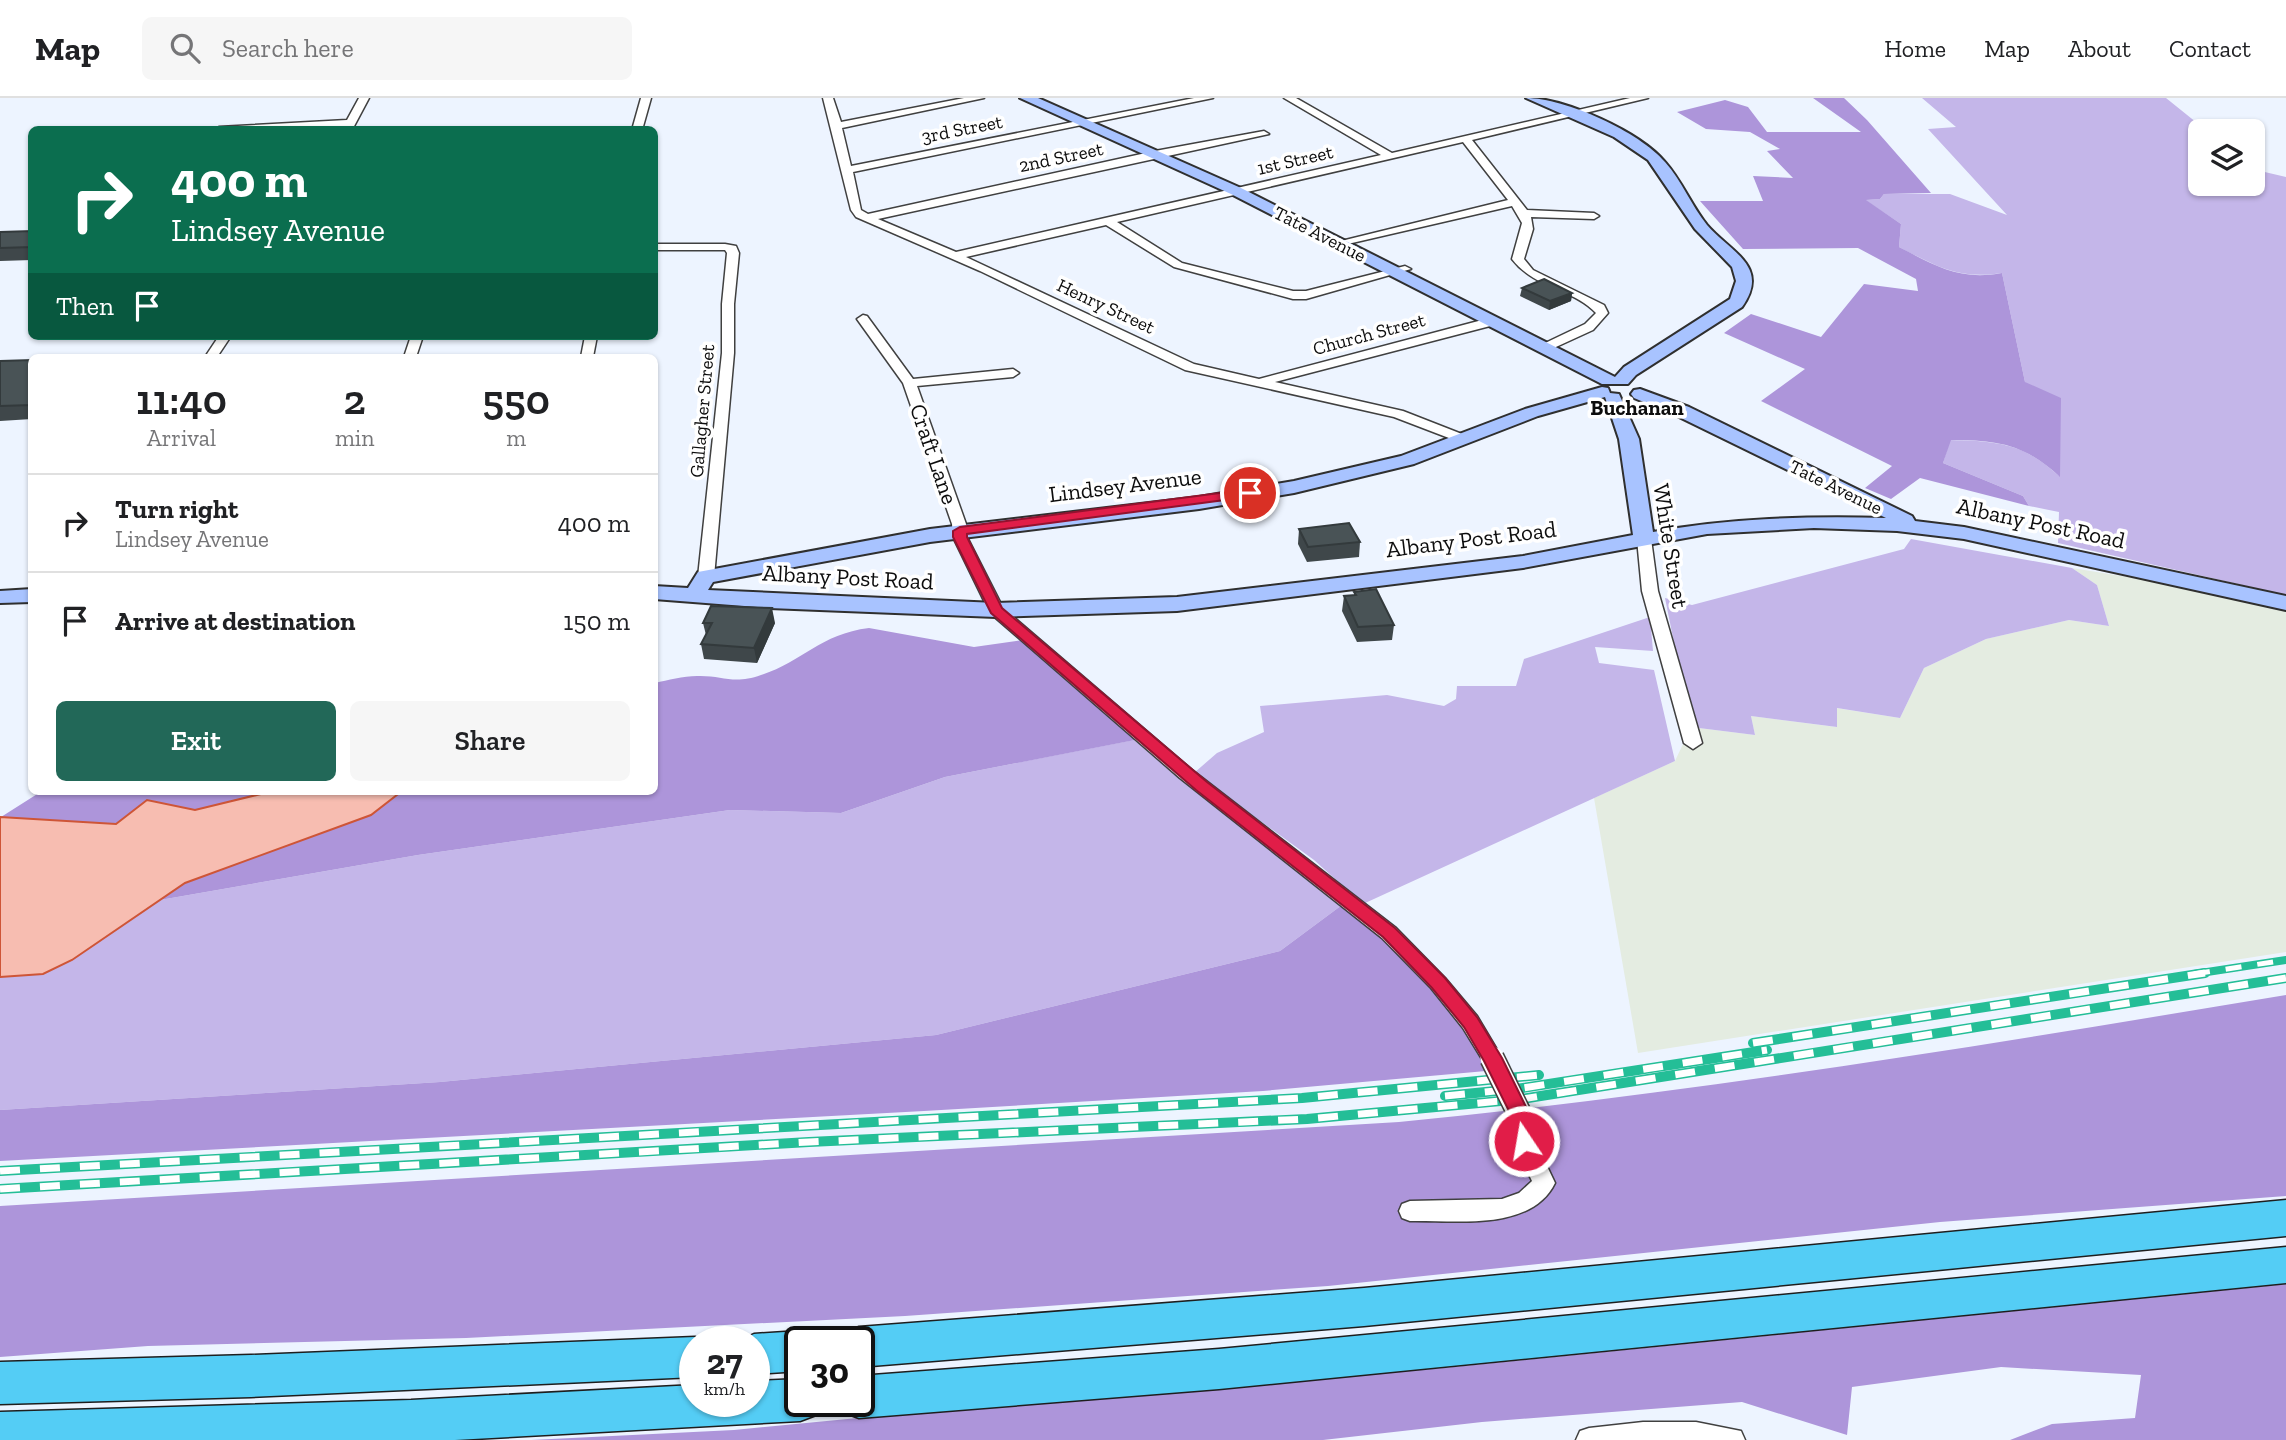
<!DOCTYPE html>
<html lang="en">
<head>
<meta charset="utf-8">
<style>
  body { margin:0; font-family:"Zilla Slab",serif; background:#f6f6f6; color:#202124; height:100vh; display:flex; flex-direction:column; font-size:26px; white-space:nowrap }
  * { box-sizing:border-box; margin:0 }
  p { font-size:23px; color:#757577 }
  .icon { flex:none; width:38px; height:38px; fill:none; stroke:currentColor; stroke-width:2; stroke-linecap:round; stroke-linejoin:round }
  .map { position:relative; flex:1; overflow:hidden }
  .side { position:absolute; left:28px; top:256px; width:630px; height:441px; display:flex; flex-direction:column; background:#fff; border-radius:10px; box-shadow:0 2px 5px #0004 }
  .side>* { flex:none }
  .guide { position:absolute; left:28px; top:28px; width:630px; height:214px; border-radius:10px; box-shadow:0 2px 5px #0004; background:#0b6e4f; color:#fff; overflow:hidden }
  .buttons { position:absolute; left:2188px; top:21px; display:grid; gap:14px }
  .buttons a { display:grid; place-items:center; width:77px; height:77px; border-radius:10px; background:#fff; box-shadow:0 2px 5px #0004; font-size:35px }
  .speed { position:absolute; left:679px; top:1228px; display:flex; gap:14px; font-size:35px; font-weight:700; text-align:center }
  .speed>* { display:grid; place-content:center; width:91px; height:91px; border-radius:50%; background:#fff; box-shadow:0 2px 5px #0004; line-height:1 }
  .speed small { font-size:18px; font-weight:400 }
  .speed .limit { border:4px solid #111; border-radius:10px; background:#fff; color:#111 }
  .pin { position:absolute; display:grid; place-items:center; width:60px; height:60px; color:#fff; margin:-30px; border:4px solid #fff; border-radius:50%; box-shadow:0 2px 7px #0007 }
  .me { position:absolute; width:77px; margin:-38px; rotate:348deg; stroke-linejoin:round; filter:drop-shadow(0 0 5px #0008) }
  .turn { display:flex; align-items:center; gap:24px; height:147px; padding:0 28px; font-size:32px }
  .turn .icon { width:91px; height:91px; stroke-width:2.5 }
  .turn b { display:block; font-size:49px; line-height:60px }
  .then { display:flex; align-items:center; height:66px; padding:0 28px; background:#0003; gap:14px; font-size:26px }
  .eta { display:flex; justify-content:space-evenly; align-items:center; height:119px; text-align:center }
  .eta b { font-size:42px; font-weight:600; line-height:49px }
  .cta { display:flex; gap:14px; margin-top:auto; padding:14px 28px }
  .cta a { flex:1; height:80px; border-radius:10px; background:#226858; color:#fff; font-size:28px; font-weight:600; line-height:80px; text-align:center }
  .cta a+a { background:#f6f6f6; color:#202124 }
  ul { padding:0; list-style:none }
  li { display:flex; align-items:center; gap:21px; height:98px; padding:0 28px; border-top:2px solid #e0e0e0 }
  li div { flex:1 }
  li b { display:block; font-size:26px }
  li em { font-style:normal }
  header { display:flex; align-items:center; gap:42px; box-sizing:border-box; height:98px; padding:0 35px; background:#fff; border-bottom:2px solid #e0e0e0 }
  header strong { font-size:33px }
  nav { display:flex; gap:38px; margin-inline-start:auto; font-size:24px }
  .search { width:490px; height:63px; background:#f6f6f6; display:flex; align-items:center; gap:18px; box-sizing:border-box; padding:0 24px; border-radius:10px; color:#757577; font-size:26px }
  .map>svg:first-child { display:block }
  .industrial { fill:#e4ece1 }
  .green { fill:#c4b6e9 }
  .forest { fill:#ad95da }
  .water { fill:#f7bdb1; stroke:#ce5537; stroke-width:2 }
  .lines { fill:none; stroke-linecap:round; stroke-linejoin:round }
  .street-casing { stroke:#404040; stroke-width:3 }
  .secondary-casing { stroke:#2f2f2f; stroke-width:4 }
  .highway-casing { stroke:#1e1e1e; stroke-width:3 }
  .street { fill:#fff; fill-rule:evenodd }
  .secondary { fill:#a8c3ff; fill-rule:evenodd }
  .highway { fill:#54cdf5; fill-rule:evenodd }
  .rail-far1-casing { stroke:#24be97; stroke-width:8 }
  .rail-casing { stroke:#24be97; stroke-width:10 }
  .rail-far1 { stroke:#fff; stroke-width:5; stroke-dasharray:16; stroke-linecap:butt }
  .rail { stroke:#fff; stroke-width:7; stroke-dasharray:20; stroke-linecap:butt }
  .street-bridge-casing { stroke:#404040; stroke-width:26; stroke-linecap:butt }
  .street-bridge { stroke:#fff; stroke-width:23 }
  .wall { fill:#3f474a }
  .shaded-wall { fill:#333a3c }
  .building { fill:#495356; stroke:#333a3c; stroke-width:2 }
  .route { fill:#e11d48; stroke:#92132f; stroke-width:2 }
  .labels { text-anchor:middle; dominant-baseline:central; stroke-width:7; stroke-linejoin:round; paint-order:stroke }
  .far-street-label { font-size:19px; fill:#0d0d0d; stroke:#fff }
  .far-quarter-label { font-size:21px; font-weight:bold; fill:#0d0d0d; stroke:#fff }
  .street-label { font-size:23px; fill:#0d0d0d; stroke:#fff }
</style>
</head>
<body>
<header>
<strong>Map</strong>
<div class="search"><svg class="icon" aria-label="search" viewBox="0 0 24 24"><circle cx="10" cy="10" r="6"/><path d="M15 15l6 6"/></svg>Search here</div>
<nav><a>Home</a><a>Map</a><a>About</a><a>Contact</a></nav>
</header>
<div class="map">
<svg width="2286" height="1342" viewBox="0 0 2286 1342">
  <rect width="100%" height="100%" fill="#edf4ff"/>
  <!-- industrial -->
  <path class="industrial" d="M2072 470 2177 487 2286 511V854L1638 955 1594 700 1675 663 1691 629 1755 637 1751 618 1836 629V610L1900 620 1924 570 1986 541 2069 522 2109 528 2097 487Z"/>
  <!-- green -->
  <g class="green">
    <path d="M1922 0H2166L2207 33H2200V86H2252V71L2286 79V497L2058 445 2059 414 2029 408 2023 398 1943 365 1950 342C1996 343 2024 345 2059 378L2025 284 2002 175C1959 182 1936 168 1899 149L1901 126 1865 102 1880 101 1884 96H1950L2007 117 1928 31 1956 29Z"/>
    <path d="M1911 441 2072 470 2097 487 2109 528 2069 522 1986 541 1924 570 1900 620 1837 610V629L1751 618 1755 637 1691 629 1665 500 1692 507 1904 451Z"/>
    <path d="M1650 519 1653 553 1595 549 1599 565 1654 572 1675 663 1363 806 1314 762 1194 675 1217 655 1264 634 1260 608 1387 597 1444 608 1456 601 1457 588H1516L1524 561Z"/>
    <path d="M1134 642 1342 807 1280 853 936 937 440 984 0 1012V879L43 876 72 862 160 802 418 757 730 712 841 715 945 679Z"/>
  </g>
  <!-- forest -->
  <g class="forest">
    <path d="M1813 0H1844L1867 22 1931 95 1884 96 1880 101 1866 102 1901 126 1899 149C1936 168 1960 183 2002 175L2025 284 2061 300 2060 379C2025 346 1997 342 1951 342L1943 365 2023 398 2029 408 1920 380 1891 401 1865 390 1892 368 1761 303 1805 271 1724 235 1751 216 1821 239 1864 186 1918 193 1916 181 1858 150 1743 151 1700 103H1763L1753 78 1793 80 1767 53 1780 51 1750 34 1706 31 1677 14 1725 2 1748 9 1767 34H1861Z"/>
    <path d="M869 530 974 549 1023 542 1135 642 945 679 841 715 730 712 418 757 160 802 185 785 371 717 402 693H654L655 585C668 582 683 578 697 578 722 577 733 587 761 577 802 564 820 536 869 530Z"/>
    <path d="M42 693H273L195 712 147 702 116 726 1 719Z"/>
    <path d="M1342 807C1385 838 1439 889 1467 934 1475 946 1480 960 1486 973L1263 993 924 1013 0 1063V1012L440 984 936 937 1280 853Z"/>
    <path d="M2286 897V1098L1940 1124 1328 1188 905 1218 466 1240 148 1248 0 1259V1108L1399 1024C1696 995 1991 946 2286 897Z"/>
    <path d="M2286 1186V1342H2010L2052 1326 2135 1320 2141 1277 2001 1269 1852 1289 1847 1337 1742 1304 1482 1324 1323 1342H531L734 1332 1013 1305 1443 1270Z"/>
  </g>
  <!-- water -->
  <path class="water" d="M273 693H402L371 717 185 785 72 862 43 876 0 879V719L116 726 147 702 195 712Z"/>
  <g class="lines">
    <!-- street casing -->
    <g class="street-casing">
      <g id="street">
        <path d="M359 0H369L352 32H342L344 28 214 32 219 29 347 22Z"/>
        <path d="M641 0H651L642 32H632Z"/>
        <path d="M823 0H833L841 24 964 0H984L842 30 851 68 1194 0H1213L853 74 861 112 868 116 1155 53 1264 33 1269 36 878 121 956 154 1381 57 1284 0H1296L1392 55 1630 0H1648L1472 42 1527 112 1594 115 1599 118 1594 121 1531 119 1533 131 1524 161 1533 172 1604 207 1608 215 1593 232 1545 254 1541 253V247L1585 226 1596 215C1574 191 1535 191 1512 161L1522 125 1512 108 1339 148 1333 145 1508 102 1463 44 1117 124 1182 165 1293 193H1306L1405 168 1411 171 1306 201H1293L1174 169 1106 127 966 159 1194 266 1259 281 1486 221H1494V227L1275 284 1403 313 1467 338 1469 341 1462 345 1394 319 1185 272 980 173 856 119 851 112Z"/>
        <path d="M654 146H725L736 148 739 155 734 206V255L714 479 706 484 698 479 722 255V206L727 155 725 152H654Z"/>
        <path d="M863 217 867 218 913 281 1013 271 1019 275 1013 279 917 288 966 426 967 439 1003 510 1192 672 1396 830 1445 880 1477 918 1502 960 1499 966 1492 968 1485 966 1463 930 1431 890 1382 840 1180 680 990 515 953 439 952 426 903 285 857 221Z"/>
        <path d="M219 238H231L217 259H205Z"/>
        <path d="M411 238H423L416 259H404Z"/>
        <path d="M585 238H597L593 259H581Z"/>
        <path d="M1644 437 1651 441 1658 493 1702 645 1693 651 1684 645 1642 493 1637 441Z"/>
        <path d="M1519 1006 1527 1009 1535 1043 1555 1085C1531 1134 1455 1122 1410 1123L1402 1120 1399 1113 1402 1106 1410 1103 1502 1101 1519 1095 1532 1083C1523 1064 1502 1028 1511 1009Z"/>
        <path d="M1643 1324H1696L1741 1333 1745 1342H1576L1580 1333 1589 1330Z"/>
      </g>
    </g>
    <!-- secondary casing -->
    <g class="secondary-casing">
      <g id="secondary">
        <path d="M1020 0H1038L1241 90 1615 279 1624 269 1730 201 1736 183 1732 169 1695 131 1648 62 1614 39 1526 0C1565 0 1640 34 1665 64 1682 83 1691 107 1707 127 1730 154 1771 168 1742 209L1636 277 1628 286H1602L1231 96Z"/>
        <path d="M1602 289 1608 290 1610 295 1619 296 1639 341 1653 434C1731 420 1807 418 1886 420L1675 317 1634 300 1631 296 1634 292 1640 291 1689 309 1912 418 1915 423 1964 429 2286 498V512L1964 441 1897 433 1814 430 1707 436 1523 470 1177 513 996 519 769 510 654 501V488L688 490 698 474 930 431 1199 399 1294 383 1401 358 1525 311ZM1605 299 1619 341 1633 437 1523 458 1177 499 996 505 708 492 713 484 930 444 1199 411 1294 395 1414 366 1538 318Z"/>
        <path d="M32 491V504L0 505V493Z"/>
      </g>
    </g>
    <!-- highway casing -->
    <g class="highway-casing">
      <g id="highway">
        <path d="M2286 1102V1138L1364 1228 859 1269V1244H839L844 1235 859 1229 1364 1190Z"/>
        <path d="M2286 1149V1185L1219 1291 859 1320 843 1314 839 1304H859V1278L1219 1251Z"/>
        <path d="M800 1233 816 1239 818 1244H800V1273L754 1276V1244H737L754 1236Z"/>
        <path d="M695 1239 709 1244H695V1279L251 1299 0 1306V1264L251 1257Z"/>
        <path d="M800 1281V1304H822L816 1317 800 1323 455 1342H0V1314L411 1302 695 1287V1304H754V1283Z"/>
      </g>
    </g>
    <!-- street -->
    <use href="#street" class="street"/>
    <!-- secondary -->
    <use href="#secondary" class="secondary"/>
    <!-- highway -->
    <use href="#highway" class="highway"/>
    <!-- rail-far1 casing -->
    <g class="rail-far1-casing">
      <path id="rail-far1" d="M2194 876 2286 862"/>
    </g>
    <!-- rail casing -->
    <g class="rail-casing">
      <g id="rail">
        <path d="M1753 945 2205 875"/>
        <path d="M1445 998 1516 991 1767 952"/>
        <path d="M0 1073 1302 1000 1539 977"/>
        <path d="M0 1091 809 1044 1307 1021 1522 1001 2286 880"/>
      </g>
    </g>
    <!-- rail-far1 -->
    <use href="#rail-far1" class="rail-far1"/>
    <!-- rail -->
    <use href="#rail" class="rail"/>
    <!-- street-bridge casing -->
    <g class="street-bridge-casing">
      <path id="street-bridge" d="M1492 960 1519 1015"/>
    </g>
    <!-- street-bridge -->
    <use href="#street-bridge" class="street-bridge"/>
  </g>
  <!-- wall -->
  <g class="wall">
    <path d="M32 133V162L0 163V134Z"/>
    <path d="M1522 190 1572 195 1571 203 1549 212 1520 198Z"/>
    <path d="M32 262V321L0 323V263Z"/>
    <path d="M1299 431 1360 444 1359 459 1307 464 1298 446Z"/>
    <path d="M1354 494 1394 527 1392 542 1357 544 1342 513 1344 498 1354 497Z"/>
    <path d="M703 525H775L757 565 704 561 701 546 706 537Z"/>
  </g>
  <!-- shaded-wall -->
  <g class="shaded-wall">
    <path d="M1572 195 1571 203 1549 212 1550 203Z"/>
    <path d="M772 510 775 525 757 565 754 550Z"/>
  </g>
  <!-- building -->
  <g class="building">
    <path d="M32 133V149L0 150V134Z"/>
    <path d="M1544 181 1572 195 1550 203 1522 190Z"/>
    <path d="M32 262V307L0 308V263Z"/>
    <path d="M1349 425 1360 444 1308 449 1299 431Z"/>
    <path d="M1376 491 1394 527 1358 529 1344 498 1356 497 1354 494Z"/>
    <path d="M711 508 772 510 754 550 701 546 712 525H703Z"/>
  </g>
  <!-- route -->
  <path class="route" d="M1250 391 1257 395 1255 398 967 436V439L1002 510 1207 684 1395 830 1445 880 1477 919 1502 960 1529 1015 1534 1043 1531 1048 1524 1051 1517 1048 1510 1015 1484 963 1464 929 1432 890 1383 839 1196 692 991 515 953 439V433L960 429Z"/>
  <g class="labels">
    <!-- far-street labels -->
    <g class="far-street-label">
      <text transform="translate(962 31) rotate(-11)">3rd Street</text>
      <text transform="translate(1061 59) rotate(-12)">2nd Street</text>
      <text transform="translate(1295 62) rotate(-13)">1st Street</text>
      <text transform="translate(1320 136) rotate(27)">Tate Avenue</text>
      <text transform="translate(1106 208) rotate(25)">Henry Street</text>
      <text transform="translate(1369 236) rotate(-15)">Church Street</text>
      <text transform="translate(702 313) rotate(-85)">Gallagher Street</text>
      <text transform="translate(1836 389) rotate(26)">Tate Avenue</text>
    </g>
    <!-- far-quarter labels -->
    <g class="far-quarter-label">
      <text x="1637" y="309">Buchanan</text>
    </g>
    <!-- street labels -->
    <g class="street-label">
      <text transform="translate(934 356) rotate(71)">Craft Lane</text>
      <text transform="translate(1125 387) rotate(-7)">Lindsey Avenue</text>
      <text transform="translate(2041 425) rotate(12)">Albany Post Road</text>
      <text transform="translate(1471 441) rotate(-7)">Albany Post Road</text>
      <text transform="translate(1671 448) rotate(81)">White Street</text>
      <text transform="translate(848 479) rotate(3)">Albany Post Road</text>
    </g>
  </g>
</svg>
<div class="buttons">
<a><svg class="icon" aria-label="layers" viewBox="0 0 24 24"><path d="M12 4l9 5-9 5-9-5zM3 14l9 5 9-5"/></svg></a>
</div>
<div class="speed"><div>27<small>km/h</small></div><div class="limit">30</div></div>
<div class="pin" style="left:1250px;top:395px;background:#d93025"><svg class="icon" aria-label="arrive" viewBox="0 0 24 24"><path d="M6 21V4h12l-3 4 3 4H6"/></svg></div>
<svg class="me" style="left:1524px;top:1043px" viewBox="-20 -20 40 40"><circle r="17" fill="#e11d48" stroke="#fff" stroke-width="3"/><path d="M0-11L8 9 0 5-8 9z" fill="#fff"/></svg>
<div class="guide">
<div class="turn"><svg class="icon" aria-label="right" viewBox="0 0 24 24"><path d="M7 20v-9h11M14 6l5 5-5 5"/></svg><div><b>400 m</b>Lindsey Avenue</div></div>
<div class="then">Then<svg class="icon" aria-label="arrive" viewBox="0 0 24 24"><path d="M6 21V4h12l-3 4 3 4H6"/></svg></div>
</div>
<section class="side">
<div class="eta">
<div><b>11:40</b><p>Arrival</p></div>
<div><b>2</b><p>min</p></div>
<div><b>550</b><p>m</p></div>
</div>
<ul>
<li><svg class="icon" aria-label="right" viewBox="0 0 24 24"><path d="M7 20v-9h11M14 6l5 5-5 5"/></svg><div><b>Turn right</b><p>Lindsey Avenue</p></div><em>400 m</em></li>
<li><svg class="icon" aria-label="arrive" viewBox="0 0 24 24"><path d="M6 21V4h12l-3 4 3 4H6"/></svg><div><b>Arrive at destination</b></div><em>150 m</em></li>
</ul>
<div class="cta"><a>Exit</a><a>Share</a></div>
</section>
</div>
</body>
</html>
